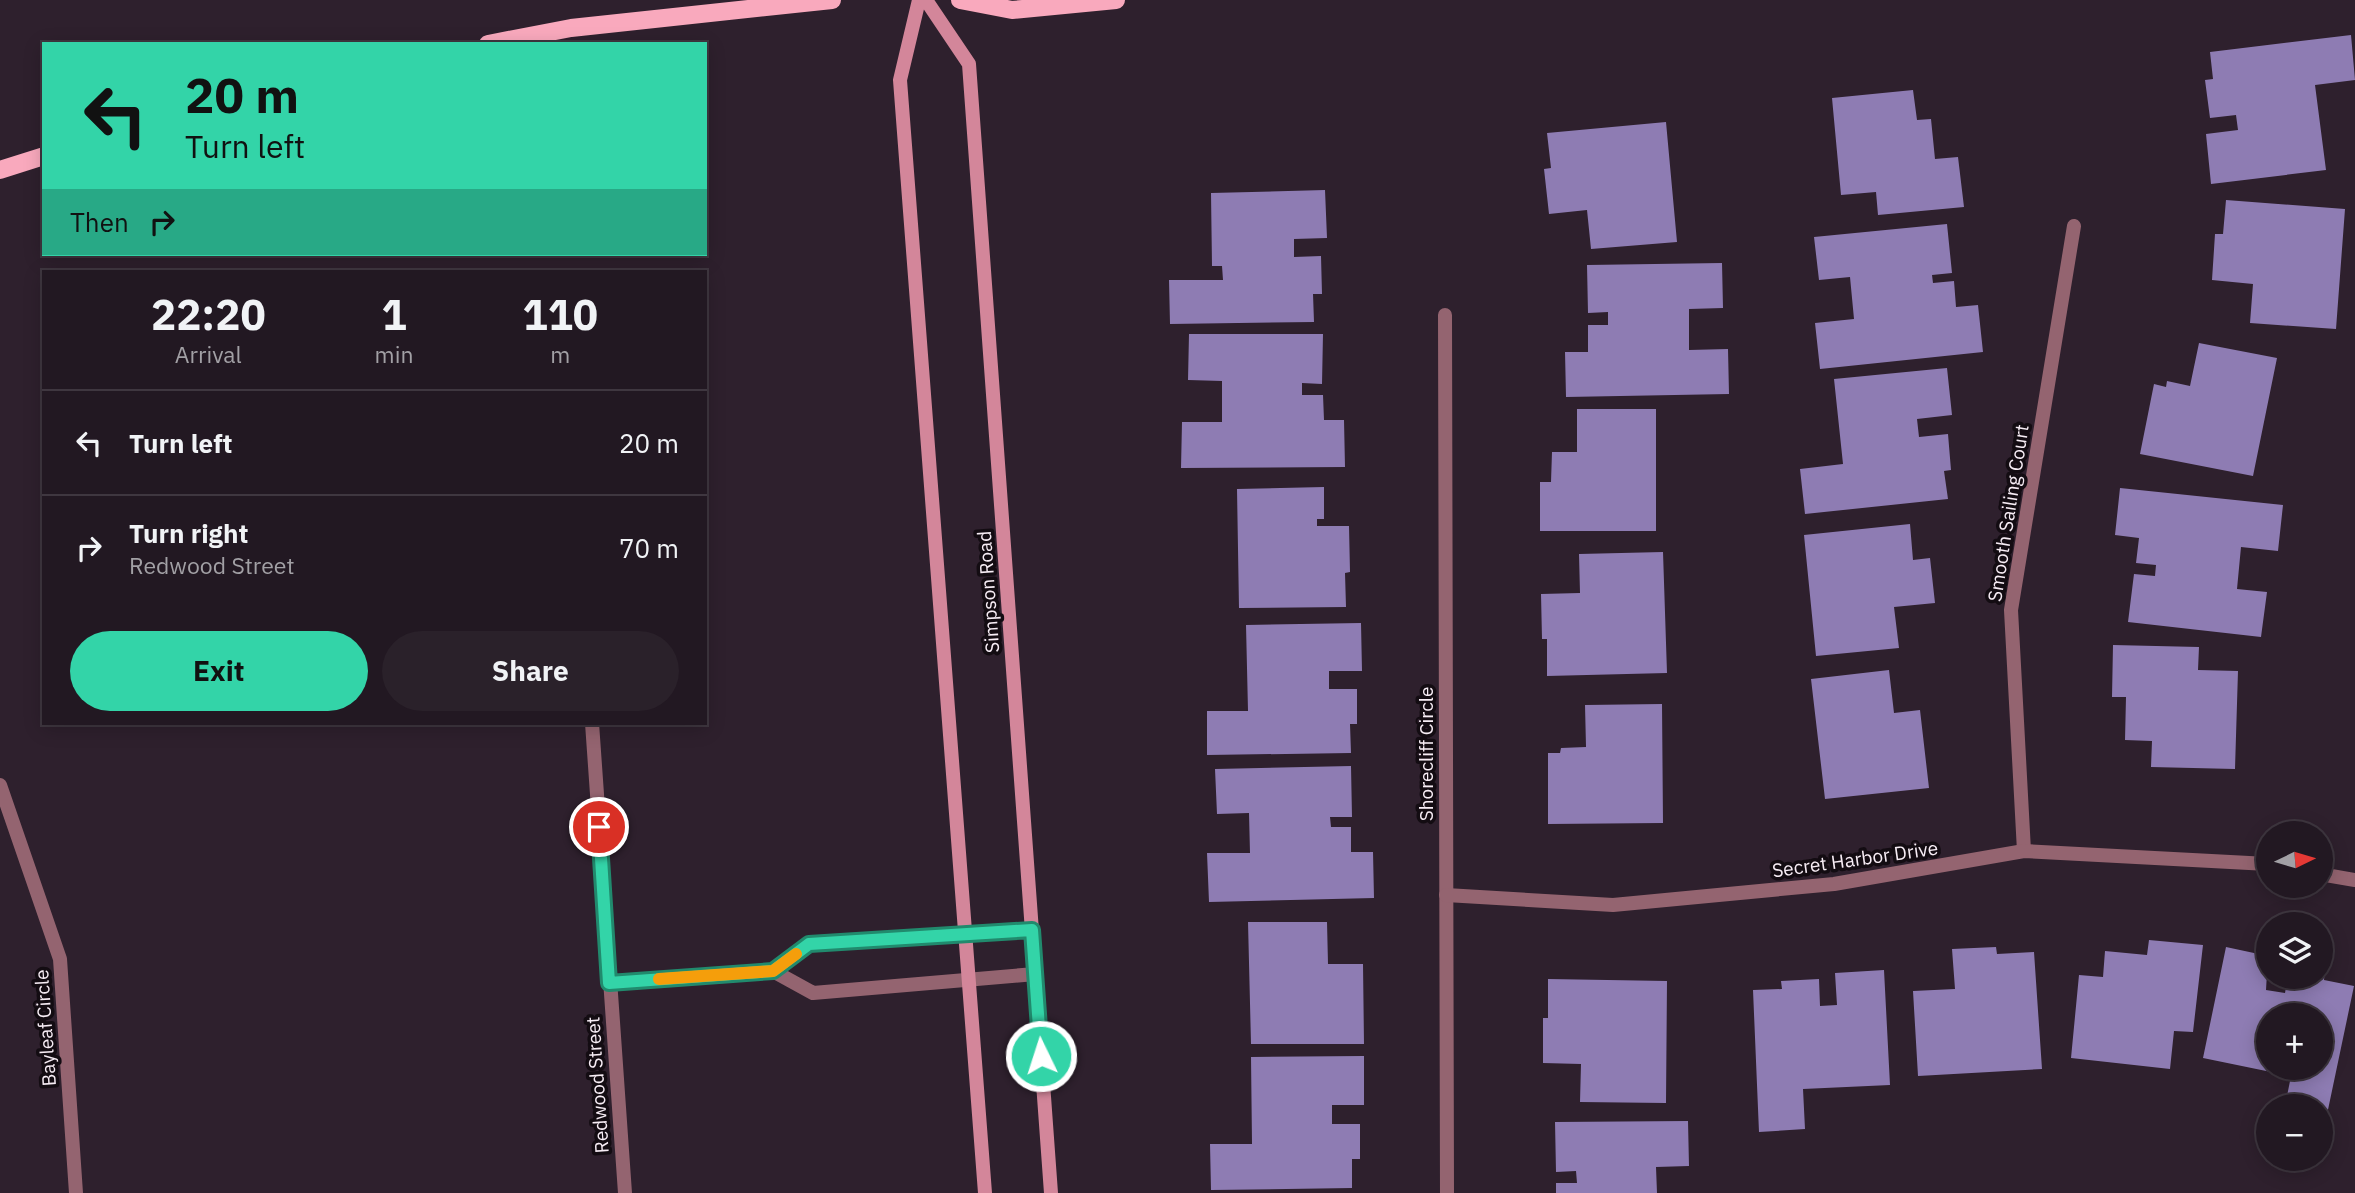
<!DOCTYPE html>
<html lang="en">
<head>
<meta charset="utf-8">
<style>
  body { margin:0; font-family:"IBM Plex Sans",sans-serif; background:#2a212a; color:#f1f3f6; height:100vh; display:flex; flex-direction:column; font-size:26px; white-space:nowrap }
  * { box-sizing:border-box; margin:0 }
  p { font-size:23px; color:#a2a0a5 }
  .icon { flex:none; width:38px; height:38px; fill:none; stroke:currentColor; stroke-width:2; stroke-linecap:round; stroke-linejoin:round }
  .map { position:relative; flex:1; overflow:hidden }
  .sheet { position:absolute; left:42px; top:270px; width:665px; height:455px; display:flex; flex-direction:column; background:#221822; border-radius:0px; box-shadow:0 4px 18px #0003,0 0 0 2px #3f3740 }
  .sheet>* { flex:none }
  .banner { position:absolute; left:42px; top:42px; width:665px; height:214px; border-radius:0px; box-shadow:0 4px 18px #0003,0 0 0 2px #3f3740; background:#33d4a8; color:#111; overflow:hidden }
  .needle { width:46px; rotate:85deg }
  .buttons { position:absolute; left:2256px; top:821px; display:grid; gap:14px }
  .buttons a { display:grid; place-items:center; width:77px; height:77px; border-radius:50%; background:#221822; box-shadow:0 4px 18px #0003,0 0 0 2px #3f3740; font-size:35px }
  .pin { position:absolute; display:grid; place-items:center; width:60px; height:60px; color:#fff; margin:-30px; border:4px solid #fff; border-radius:50%; box-shadow:0 2px 7px #0007 }
  .me { position:absolute; width:77px; margin:-38px; rotate:356deg; stroke-linejoin:round; filter:drop-shadow(0 0 5px #0008) }
  .turn { display:flex; align-items:center; gap:24px; height:147px; padding:0 28px; font-size:32px }
  .turn .icon { width:91px; height:91px; stroke-width:2.5 }
  .turn b { display:block; font-size:49px; line-height:60px }
  .then { display:flex; align-items:center; height:66px; padding:0 28px; background:#0003; gap:14px; font-size:26px }
  .eta { display:flex; justify-content:space-evenly; align-items:center; height:119px; text-align:center }
  .eta b { font-size:42px; font-weight:700; line-height:49px }
  .primary-button { display:flex; gap:14px; margin-top:auto; padding:14px 28px }
  .primary-button a { flex:1; height:80px; border-radius:42px; background:#33d4a8; color:#111; font-size:28px; font-weight:700; line-height:80px; text-align:center }
  .primary-button a+a { background:#2a212a; color:#f1f3f6 }
  ul { padding:0; list-style:none }
  li { display:flex; align-items:center; gap:21px; height:105px; padding:0 28px; border-top:2px solid #3f3740 }
  li div { flex:1 }
  li b { display:block; font-size:26px }
  li em { font-style:normal }
  .map>svg:first-child { display:block }
  .building { fill:#8e7cb3; fill-rule:evenodd }
  .lines { fill:none; stroke-linecap:round; stroke-linejoin:round }
  .street { stroke:#946470; stroke-width:14 }
  .secondary { stroke:#d3869a; stroke-width:14 }
  .primary { stroke:#f9a9bd; stroke-width:18 }
  .route-casing { stroke:#218a6d; stroke-width:18 }
  .route { stroke:#33d4a8; stroke-width:12 }
  .slow { stroke:#f59e0b; stroke-width:12 }
  .labels { text-anchor:middle; dominant-baseline:central; stroke-width:7; stroke-linejoin:round; paint-order:stroke }
  .street-label { font-size:19px; fill:#f7edf5; stroke:#130c12 }
</style>
</head>
<body>
<div class="map">
<svg width="2355" height="1193" viewBox="0 0 2355 1193">
  <rect width="100%" height="100%" fill="#2e202d"/>
  <!-- building -->
  <g class="building">
    <path d="M2351 35 2355 80 2315 85 2326 170 2211 184 2206 134 2238 130 2236 115 2210 118 2205 80 2213 79 2210 52Z"/>
    <path d="M1913 90 1917 120 1931 119 1935 159 1958 157 1964 207 1878 215 1876 192 1841 195 1832 98Z"/>
    <path d="M1666 122 1677 242 1591 249 1587 210 1549 214 1544 169 1551 168 1547 133Z"/>
    <path d="M1325 190 1327 238 1294 239V257L1321 256 1322 294H1313L1314 322 1170 324 1169 280H1223L1222 266H1212L1211 193Z"/>
    <path d="M2226 200 2345 209 2336 329 2250 323 2253 284 2212 280 2215 234H2223Z"/>
    <path d="M1947 224 1952 273 1932 275 1933 283 1954 281 1956 307 1978 305 1983 352 1820 369 1815 323 1854 319 1850 277 1819 280 1814 237Z"/>
    <path d="M1722 263 1723 308 1689 309V350L1728 349 1729 394 1566 397 1565 352H1588V325H1608V312L1588 313 1587 265Z"/>
    <path d="M1189 334H1323L1322 384 1302 383V395H1323L1324 420H1344L1345 467 1181 468 1182 422H1222V381L1188 380Z"/>
    <path d="M2199 343 2277 358 2253 476 2140 454 2154 384 2166 387 2167 381 2190 386Z"/>
    <path d="M1947 368 1952 415 1917 419 1919 437 1948 434 1951 470 1944 471 1948 499 1805 514 1800 469 1843 464 1834 379Z"/>
    <path d="M1577 409H1656V531H1540V482H1551L1552 452H1577Z"/>
    <path d="M1324 487V519H1317V526H1349L1350 572 1345 573 1346 607 1239 608 1237 489Z"/>
    <path d="M2120 488 2283 505 2278 551 2241 547 2237 589 2267 592 2261 637 2128 622 2134 574 2155 576 2156 565 2136 563 2139 538 2115 535Z"/>
    <path d="M1910 524 1913 560 1930 558 1935 603 1894 607 1899 648 1816 656 1804 535Z"/>
    <path d="M1663 552 1667 673 1547 676V639H1542L1541 594 1580 593 1579 554Z"/>
    <path d="M1361 623 1362 671H1329V689H1357V724H1350L1351 753 1207 755V711H1248L1246 625Z"/>
    <path d="M2113 645 2199 647 2198 670 2238 671 2235 769 2151 767 2152 741 2125 740 2126 697H2112Z"/>
    <path d="M1889 670 1894 713 1920 710 1929 788 1825 799 1811 679Z"/>
    <path d="M1662 704 1663 823 1548 824V753H1560L1561 748 1586 747 1585 705Z"/>
    <path d="M1351 766 1352 817H1330L1331 827H1351V852H1373L1374 898 1209 902 1207 853H1250L1249 813 1217 814 1215 769Z"/>
    <path d="M1248 922H1327L1328 964H1363L1364 1044H1251Z"/>
    <path d="M2149 940 2203 945 2193 1032 2174 1031 2170 1069 2071 1058 2079 975 2103 977 2105 951 2147 955Z"/>
    <path d="M1996 947 1997 954 2034 952 2042 1069 1918 1076 1913 991 1955 989 1952 949Z"/>
    <path d="M2226 947 2268 956 2266 990 2285 993 2288 976H2320V970L2325 971 2324 980 2354 986 2325 1124 2320 1123V1106H2285L2291 1076 2203 1058ZM2268 1015H2320V1068H2268Z"/>
    <path d="M1884 970 1890 1085 1803 1089 1805 1129 1759 1132 1753 990 1782 989 1781 981 1819 979 1820 1006 1837 1005 1835 973Z"/>
    <path d="M1548 979 1667 981 1666 1103 1580 1102 1581 1064 1543 1063V1018H1548Z"/>
    <path d="M1364 1056V1105H1332V1124H1360V1159H1352V1188L1211 1190 1210 1144H1252L1251 1057Z"/>
    <path d="M1688 1121 1689 1166 1656 1167 1657 1193H1556V1183H1577L1576 1171 1556 1172 1555 1122Z"/>
  </g>
  <g class="lines">
    <!-- street -->
    <g class="street">
      <path d="M1445 315 1447 1193"/>
      <path d="M592 723 625 1193"/>
      <path d="M0 785 60 959 76 1193"/>
      <path d="M2024 851 2011 610 2074 226"/>
      <path d="M2320 874 2355 880"/>
      <path d="M1446 895 1613 905 1834 884 2024 851 2268 864"/>
      <path d="M773 971 813 993 1035 974"/>
      <path d="M609 983 773 971 809 944 1032 930"/>
    </g>
    <!-- secondary -->
    <g class="secondary">
      <path d="M919 0 900 80 985 1193"/>
      <path d="M926 0 969 64 1051 1193"/>
    </g>
    <!-- primary -->
    <g class="primary">
      <path d="M960 0 1012 10 1116 0"/>
      <path d="M488 44 571 28 832 0"/>
      <path d="M0 170 44 156"/>
    </g>
  </g>
  <g class="lines">
    <!-- route casing -->
    <g class="route-casing">
      <path id="route" d="M599 827 609 983 773 971 809 944 1032 930 1041 1056"/>
    </g>
    <!-- route -->
    <use href="#route" class="route"/>
    <!-- slow -->
    <path class="slow" d="M659 979 773 971 796 954"/>
  </g>
  <g class="labels">
    <!-- street labels -->
    <g class="street-label">
      <text transform="translate(2008 513) rotate(-81)">Smooth Sailing Court</text>
      <text transform="translate(988 592) rotate(-94)">Simpson Road</text>
      <text transform="translate(1426 754) rotate(-90)">Shorecliff Circle</text>
      <text transform="translate(1855 859) rotate(-8)">Secret Harbor Drive</text>
      <text transform="translate(45 1028) rotate(-94)">Bayleaf Circle</text>
      <text transform="translate(597 1085) rotate(-94)">Redwood Street</text>
    </g>
  </g>
</svg>
<div class="buttons">
<a><svg class="needle" viewBox="-14 -14 28 28"><path d="M0-13l5 13h-10z" fill="#e53935"/><path d="M0 13l5-13h-10z" fill="#a2a0a5"/></svg></a>
<a><svg class="icon" aria-label="layers" viewBox="0 0 24 24"><path d="M12 4l9 5-9 5-9-5zM3 14l9 5 9-5"/></svg></a>
<a>+</a>
<a>−</a>
</div>
<div class="pin" style="left:599px;top:827px;background:#d93025"><svg class="icon" aria-label="arrive" viewBox="0 0 24 24"><path d="M6 21V4h12l-3 4 3 4H6"/></svg></div>
<svg class="me" style="left:1041px;top:1056px" viewBox="-20 -20 40 40"><circle r="17" fill="#33d4a8" stroke="#fff" stroke-width="3"/><path d="M0-11L8 9 0 5-8 9z" fill="#fff"/></svg>
<div class="banner">
<div class="turn"><svg class="icon" aria-label="left" viewBox="0 0 24 24"><path d="M17 20v-9H6M10 6l-5 5 5 5"/></svg><div><b>20 m</b>Turn left</div></div>
<div class="then">Then<svg class="icon" aria-label="right" viewBox="0 0 24 24"><path d="M7 20v-9h11M14 6l5 5-5 5"/></svg></div>
</div>
<section class="sheet">
<div class="eta">
<div><b>22:20</b><p>Arrival</p></div>
<div><b>1</b><p>min</p></div>
<div><b>110</b><p>m</p></div>
</div>
<ul>
<li><svg class="icon" aria-label="left" viewBox="0 0 24 24"><path d="M17 20v-9H6M10 6l-5 5 5 5"/></svg><div><b>Turn left</b></div><em>20 m</em></li>
<li><svg class="icon" aria-label="right" viewBox="0 0 24 24"><path d="M7 20v-9h11M14 6l5 5-5 5"/></svg><div><b>Turn right</b><p>Redwood Street</p></div><em>70 m</em></li>
</ul>
<div class="primary-button"><a>Exit</a><a>Share</a></div>
</section>
</div>
</body>
</html>
